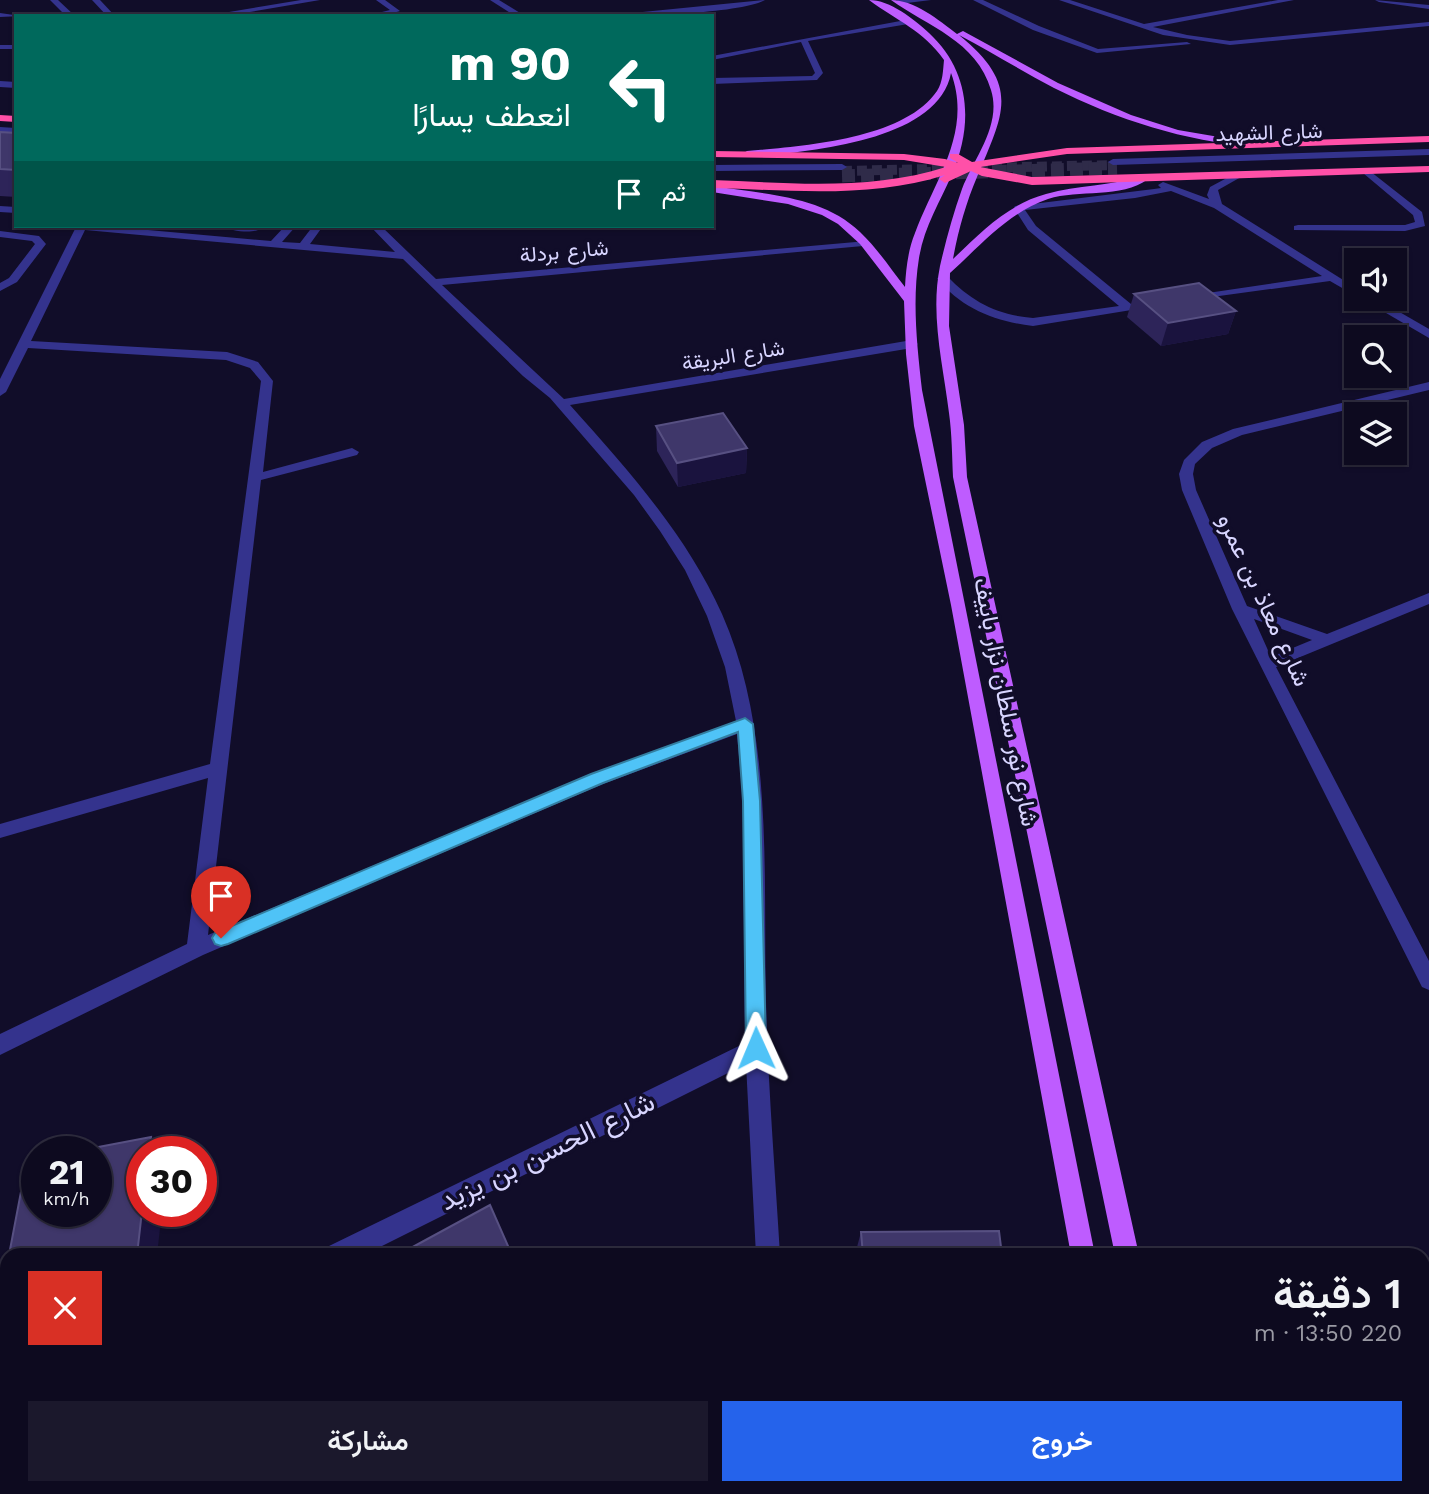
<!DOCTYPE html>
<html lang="ar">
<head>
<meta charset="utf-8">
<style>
  body { margin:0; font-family:"Work Sans",Vazirmatn,sans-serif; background:#1b182c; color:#f1f3f6; direction:rtl; height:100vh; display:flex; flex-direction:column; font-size:26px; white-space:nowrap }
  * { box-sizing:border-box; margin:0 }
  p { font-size:23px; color:#9a9aa4 }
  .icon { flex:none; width:38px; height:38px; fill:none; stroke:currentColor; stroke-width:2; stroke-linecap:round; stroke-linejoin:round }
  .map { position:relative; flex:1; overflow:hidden; direction:ltr }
  .panel { position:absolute; left:0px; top:1248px; width:1430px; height:247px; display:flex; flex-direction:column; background:#0d0a1f; border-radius:21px 21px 0 0; box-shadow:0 2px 5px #0004,0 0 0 2px #2d2b3d; direction:rtl }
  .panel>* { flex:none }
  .hud { position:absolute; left:14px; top:14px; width:700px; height:214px; border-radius:0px; box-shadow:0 2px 5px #0004,0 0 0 2px #2d2b3d; direction:rtl; background:#00695c; color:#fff; overflow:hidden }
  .tools { position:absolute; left:1344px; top:248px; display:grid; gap:14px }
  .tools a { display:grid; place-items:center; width:63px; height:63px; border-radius:0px; background:#0d0a1f; box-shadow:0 2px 5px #0004,0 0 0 2px #2d2b3d; font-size:35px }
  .speed { position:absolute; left:21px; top:1136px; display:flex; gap:14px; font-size:35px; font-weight:700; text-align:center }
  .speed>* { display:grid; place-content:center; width:91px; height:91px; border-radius:50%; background:#0d0a1f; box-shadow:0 2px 5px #0004,0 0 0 2px #2d2b3d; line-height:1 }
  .speed small { font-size:18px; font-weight:400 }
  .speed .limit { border:10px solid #d22; background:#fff; color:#111 }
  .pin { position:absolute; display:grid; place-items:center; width:60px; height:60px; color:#fff; margin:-72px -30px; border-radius:50% 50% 50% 0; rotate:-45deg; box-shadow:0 0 7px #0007 }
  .pin .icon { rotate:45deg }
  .me { position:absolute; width:77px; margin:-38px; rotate:359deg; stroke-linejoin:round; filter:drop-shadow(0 0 5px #0008) }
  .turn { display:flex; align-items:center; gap:24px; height:147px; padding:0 28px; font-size:32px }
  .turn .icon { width:91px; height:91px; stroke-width:2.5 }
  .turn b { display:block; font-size:49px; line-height:60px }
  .then { display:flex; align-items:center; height:66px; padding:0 28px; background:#0003; gap:14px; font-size:26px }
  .round { display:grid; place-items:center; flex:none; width:74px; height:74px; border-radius:0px; background:#1b182c }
  .headline { display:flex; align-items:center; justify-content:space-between; height:119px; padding:0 28px }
  h1 { font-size:42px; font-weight:600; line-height:52px }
  .button { display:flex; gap:14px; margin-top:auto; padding:14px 28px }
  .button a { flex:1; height:80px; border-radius:0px; background:#2563eb; color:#fff; font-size:28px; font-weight:600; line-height:80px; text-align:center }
  .button a+a { background:#1b182c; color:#f1f3f6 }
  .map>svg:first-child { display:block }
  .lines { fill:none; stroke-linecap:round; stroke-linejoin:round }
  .minor-tunnel { stroke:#2f2b49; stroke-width:10; stroke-dasharray:10 5; stroke-linecap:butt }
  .highway-tunnel { stroke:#2f2b49; stroke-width:13; stroke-dasharray:13 6; stroke-linecap:butt }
  .minor { fill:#34338d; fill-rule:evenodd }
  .major { fill:#be5cff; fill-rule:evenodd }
  .highway { fill:#ff50a8; fill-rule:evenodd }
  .wall { fill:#2d2459 }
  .shaded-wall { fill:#1a133e }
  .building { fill:#3f376a; stroke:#575082; stroke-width:2 }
  .route { fill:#4fc3f7; stroke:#337fa1; stroke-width:2 }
  .labels { text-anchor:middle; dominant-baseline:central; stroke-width:7; stroke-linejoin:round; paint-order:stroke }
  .far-street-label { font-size:21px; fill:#d8d5ff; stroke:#110d29 }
  .street-label { font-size:24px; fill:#d8d5ff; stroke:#110d29 }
  .near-street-label { font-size:28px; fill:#d8d5ff; stroke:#110d29 }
</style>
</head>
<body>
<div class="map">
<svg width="1429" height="1494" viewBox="0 0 1429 1494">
  <rect width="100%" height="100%" fill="#110d29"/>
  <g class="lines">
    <!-- minor-tunnel -->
    <path class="minor-tunnel" d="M842 171 1115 165"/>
    <!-- highway-tunnel -->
    <path class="highway-tunnel" d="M842 176 1117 168"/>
    <!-- minor -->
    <g class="minor">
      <path d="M50 0H58L75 16H66Z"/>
      <path d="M92 0H100L115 16H107Z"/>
      <path d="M301 0H320L226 16H205Z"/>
      <path d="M376 0H385L400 11 383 16H366L390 10Z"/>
      <path d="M490 0H499L525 16H515Z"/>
      <path d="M765 0C740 14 635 16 602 16Z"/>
      <path d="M898 0H931L899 4 895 2Z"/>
      <path d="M973 0H983L1039 26 1098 49 1187 42 1191 44 1097 53 1033 30Z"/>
      <path d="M1059 0H1070L1144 24 1278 0H1294L1153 27 1187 35 1230 41 1429 22V26L1230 45 1163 35Z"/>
      <path d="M1375 0 1429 5V9L1379 2Z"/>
      <path d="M0 13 21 16 0 17Z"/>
      <path d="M911 19 914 23 808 41 823 73 817 80 712 84V78L812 76 815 73 801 42 712 60V56Z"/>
      <rect x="0" y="45" width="16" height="4"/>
      <path d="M0 81 16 82V88L0 87Z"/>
      <path d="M0 127 16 128V134L0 133Z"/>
      <path d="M1429 149V155L1113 165 1108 162 1113 159Z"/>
      <path d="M712 165 842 164 847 167 842 170 712 171Z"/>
      <path d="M1366 168 1422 212 1425 226 1405 231 1294 230V226L1298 225H1405L1415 222 1413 215 1363 173V169Z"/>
      <path d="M1238 172 1241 173V177L1218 190 1222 204 1356 288V296L1330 281 1190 300 1188 298 1194 295 1322 276 1214 208 1171 191 1135 198 1025 210 1036 226 1131 304 1156 302V306L1033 326C994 321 962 309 937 278L947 276C972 302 997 315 1033 318L1119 306 1028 230 1014 208 1015 206 1154 189 1161 188 1158 185 1163 182 1209 199 1207 195 1210 187Z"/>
      <path d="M0 206 16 207V213L0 212Z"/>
      <path d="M67 226H104L271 241 285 226H296L282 242 300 243 313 226H323L310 244 395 252 370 226H381L436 279 867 241V245L863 246 442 285 564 399 912 340 918 344 912 348 570 405C628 470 686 534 722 614 774 731 763 876 766 1001 768 1086 775 1170 780 1255H756L746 1064 364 1255H326L329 1246 745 1043 743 801 737 734 603 784 203 955 0 1055V1034L187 944 208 778 0 838V824L210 764 261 381 250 368 226 360 28 348 6 392 0 396V379L75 229ZM85 230 403 259 523 376 550 398 634 495 660 531 685 570 707 616 725 667 736 721 591 774 208 935 261 480 357 455 359 452 352 448 263 472 273 381 258 362 227 352 31 341Z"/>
      <path d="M222 226H254L260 229C252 234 230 231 222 226Z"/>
      <path d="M0 231 39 236 46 244 17 282 0 291V283L9 278 35 244 32 241 0 237Z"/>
      <path d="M1362 299H1377L1429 329V338Z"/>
      <path d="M1429 382V390L1242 435 1212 448 1195 464 1193 474 1196 490 1247 606 1327 634 1429 593V604L1276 667 1429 961V990L1422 987 1232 609 1182 490 1179 474 1184 460 1202 442 1233 429ZM1254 619 1312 640 1271 657Z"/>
      <path d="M7 1420V1448L0 1450V1422Z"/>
      <path d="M1429 1436V1466L1423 1469V1439Z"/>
      <path d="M444 1488H480L477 1494H441Z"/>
      <rect x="768" y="1488" width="28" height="6"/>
      <path d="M1365 1488H1398L1395 1494H1362Z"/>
    </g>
    <!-- major -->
    <g class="major">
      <path d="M869 0C890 0 914 19 929 33 970 71 974 123 952 174 940 202 924 227 919 258 912 301 917 346 922 390L1095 1255H1071L951 605 914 426 906 354 904 301 860 244 838 224 822 215 788 204 712 192V186C762 194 822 195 860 232 877 248 890 268 905 287 906 269 908 250 915 233 934 181 973 132 951 73 938 143 803 152 747 157L742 154 747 151C802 146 903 140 937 91 943 82 943 70 944 60 924 31 896 20 869 0Z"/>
      <path d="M891 0C914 0 939 20 957 34L963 31 1058 83 1131 115 1178 130 1260 144 1255 147C1184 141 1118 120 1054 88 1022 71 991 52 959 35 1022 86 1003 114 977 177 966 203 958 231 953 259 980 233 1008 204 1046 194 1078 185 1110 186 1143 176L1148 179C1121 199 1079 189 1048 199 1009 212 980 246 950 273L949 326 964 425 967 477 1139 1255H1115L953 477C952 456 952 434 949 413 943 364 930 315 940 266 946 240 953 214 962 189 974 158 1002 125 991 90 977 41 927 26 891 0Z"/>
      <path d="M1114 1488H1142L1144 1494H1116Z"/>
      <path d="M1166 1488H1194L1195 1494H1167Z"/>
    </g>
    <!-- highway -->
    <g class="highway">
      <path d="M0 115 16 116V122L0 121Z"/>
      <path d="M1429 136V142L1067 154 980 167 1032 177 1429 166V172L1032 185 982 176 971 171 945 183 939 179 945 175C870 199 789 190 712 188V180C791 183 871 191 946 167L904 160 712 157V151L904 154 945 159 958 163 950 158V154H958L972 162 1067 148Z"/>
    </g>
  </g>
  <!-- wall -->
  <g class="wall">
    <path d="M0 132 16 133V197L0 196Z"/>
    <path d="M1134 294 1236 311 1228 334 1161 346 1127 317Z"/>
    <path d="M656 426 747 448 746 473 678 487 657 451Z"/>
    <path d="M861 1232 1002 1255H856V1251Z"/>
  </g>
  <!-- shaded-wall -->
  <g class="shaded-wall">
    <path d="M1236 311 1228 334 1161 346 1168 323Z"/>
    <path d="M747 448 746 473 678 487 677 463Z"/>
    <path d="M151 1137 163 1152H149Z"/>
    <path d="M142 1211H162L157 1255H137Z"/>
    <path d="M7 1309V1317L0 1312V1310Z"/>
    <path d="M135 1488H152L154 1494H136Z"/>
  </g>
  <!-- building -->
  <g class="building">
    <path d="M0 132 16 133V170L0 169Z"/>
    <path d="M1199 283 1236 311 1168 323 1134 294Z"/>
    <path d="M723 413 747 448 677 463 656 426Z"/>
    <path d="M151 1137 149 1152H142V1211L137 1255H9L27 1160 37 1158V1211H96V1152H72Z"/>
    <path d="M490 1205 512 1255H398Z"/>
    <path d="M999 1231 1002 1255H863L861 1232Z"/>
    <path d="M7 1265V1309L0 1310V1301Z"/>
    <path d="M7 1478V1488H135L136 1494H0V1482Z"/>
  </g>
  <!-- route -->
  <path class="route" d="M745 718 753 724 760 801 766 1048 763 1054 756 1057 749 1054 746 1048 743 801 738 732 603 783 228 944 221 946 215 944 212 938 215 933 591 774Z"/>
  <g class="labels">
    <!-- far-street labels -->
    <g class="far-street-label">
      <text transform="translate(1269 132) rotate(-2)">شارع الشهيد</text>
      <text transform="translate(564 251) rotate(-5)">شارع بردلة</text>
      <text transform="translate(733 355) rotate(-9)">شارع البريقة</text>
    </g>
    <!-- street labels -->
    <g class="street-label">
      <text transform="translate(1264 600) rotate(65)">شارع معاذ بن عمرو</text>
      <text transform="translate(1006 702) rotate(79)">شارع نور سلطان نزار باييف</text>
    </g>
    <!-- near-street labels -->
    <g class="near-street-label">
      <text transform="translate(547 1151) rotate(-26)">شارع الحسن بن يزيد</text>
    </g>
  </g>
</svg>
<div class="tools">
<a><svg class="icon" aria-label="sound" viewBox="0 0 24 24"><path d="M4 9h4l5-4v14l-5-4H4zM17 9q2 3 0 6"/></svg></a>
<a><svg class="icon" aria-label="search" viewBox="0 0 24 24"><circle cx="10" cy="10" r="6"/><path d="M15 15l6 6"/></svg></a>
<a><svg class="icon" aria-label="layers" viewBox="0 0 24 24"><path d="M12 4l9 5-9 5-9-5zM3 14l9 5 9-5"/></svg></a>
</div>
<div class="speed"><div>21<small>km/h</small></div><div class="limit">30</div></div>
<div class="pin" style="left:221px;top:938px;background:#d93025"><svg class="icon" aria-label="arrive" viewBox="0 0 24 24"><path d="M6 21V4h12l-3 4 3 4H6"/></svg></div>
<svg class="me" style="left:756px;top:1048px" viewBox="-20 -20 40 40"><path d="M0-17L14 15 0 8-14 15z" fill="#4fc3f7" stroke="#fff" stroke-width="4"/></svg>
<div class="hud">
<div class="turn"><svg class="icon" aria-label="left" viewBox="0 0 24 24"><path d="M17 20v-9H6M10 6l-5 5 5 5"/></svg><div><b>90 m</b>انعطف يسارًا</div></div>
<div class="then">ثم<svg class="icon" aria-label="arrive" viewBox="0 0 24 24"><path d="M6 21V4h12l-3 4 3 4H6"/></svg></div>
</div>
<section class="panel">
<div class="headline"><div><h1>1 دقيقة</h1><p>220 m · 13:50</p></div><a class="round" style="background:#d93025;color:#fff"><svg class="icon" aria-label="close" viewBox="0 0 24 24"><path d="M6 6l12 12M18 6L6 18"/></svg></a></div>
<div class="button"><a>خروج</a><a>مشاركة</a></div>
</section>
</div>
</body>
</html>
